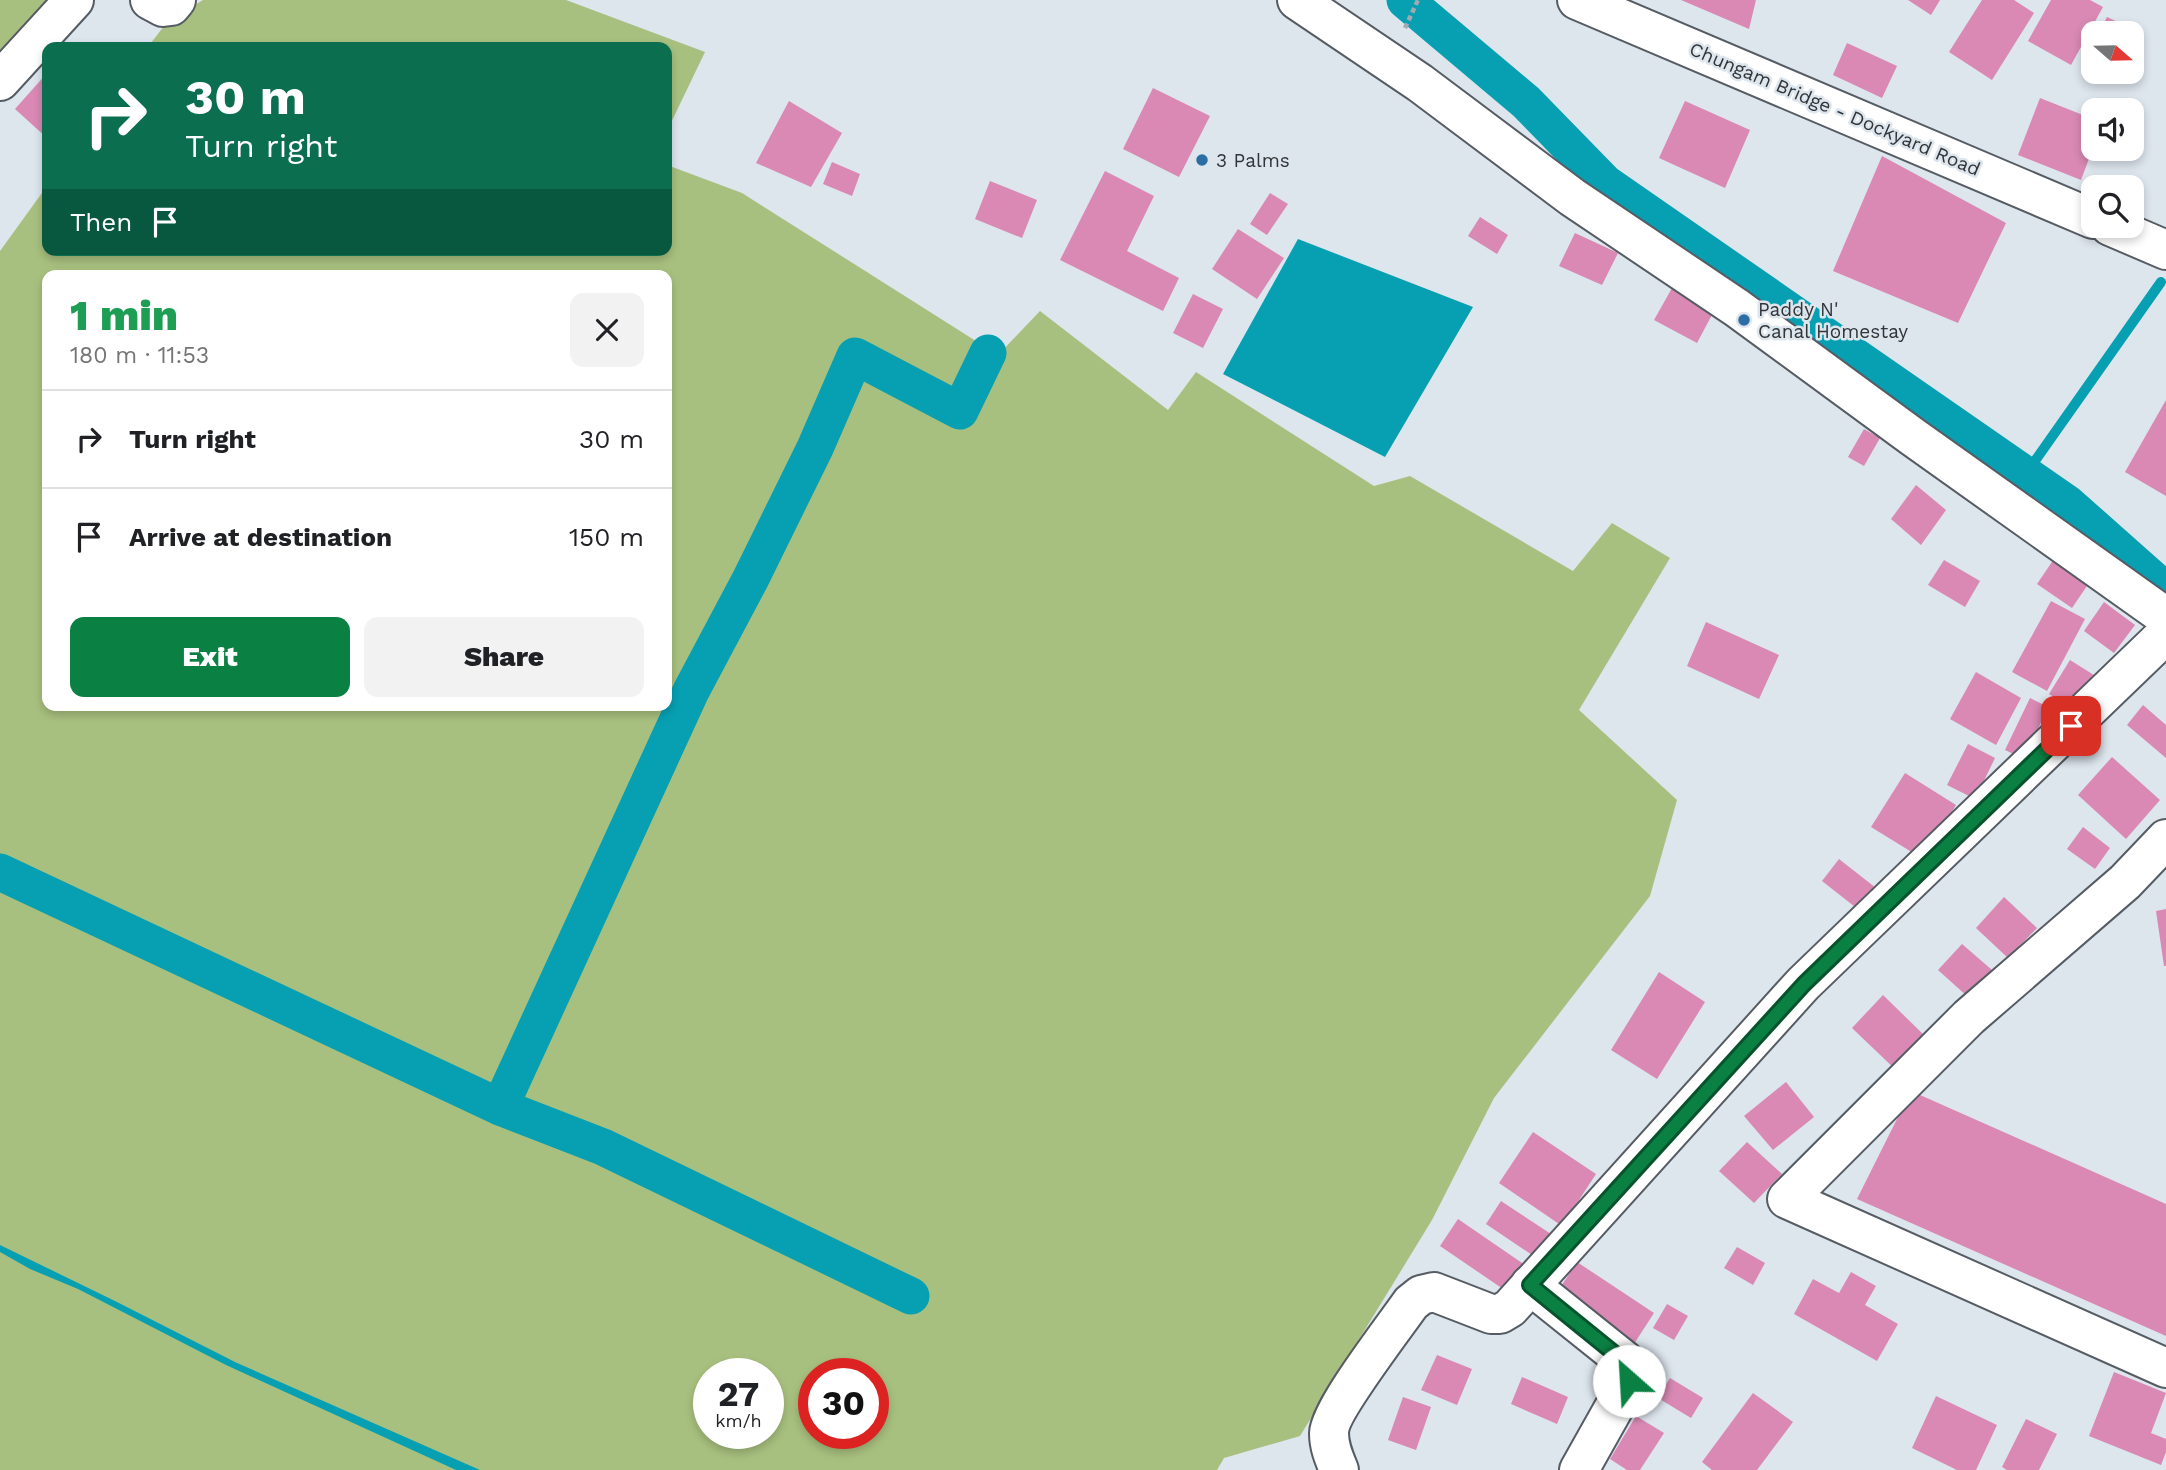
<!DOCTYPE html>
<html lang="en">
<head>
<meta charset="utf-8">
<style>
  body { margin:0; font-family:"Work Sans",sans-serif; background:#f2f2f2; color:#202124; height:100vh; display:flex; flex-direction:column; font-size:26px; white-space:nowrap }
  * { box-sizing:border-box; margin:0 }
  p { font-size:23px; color:#757577 }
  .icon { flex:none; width:38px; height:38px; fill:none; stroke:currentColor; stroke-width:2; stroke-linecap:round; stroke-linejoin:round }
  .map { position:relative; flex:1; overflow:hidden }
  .panel { position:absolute; left:42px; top:270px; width:630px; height:441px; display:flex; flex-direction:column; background:#fff; border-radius:14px; box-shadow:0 4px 10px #0003 }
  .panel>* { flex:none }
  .top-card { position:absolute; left:42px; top:42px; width:630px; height:214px; border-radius:14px; box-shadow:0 4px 10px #0003; background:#0b6e4f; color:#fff; overflow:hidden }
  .needle { width:46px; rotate:110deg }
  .controls { position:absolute; left:2081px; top:21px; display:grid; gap:14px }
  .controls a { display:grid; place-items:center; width:63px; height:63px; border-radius:14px; background:#fff; box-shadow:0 4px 10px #0003; font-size:35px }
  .speed { position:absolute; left:693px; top:1358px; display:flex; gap:14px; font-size:35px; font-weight:700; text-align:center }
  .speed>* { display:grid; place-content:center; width:91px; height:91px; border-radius:50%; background:#fff; box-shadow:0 4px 10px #0003; line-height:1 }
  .speed small { font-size:18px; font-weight:400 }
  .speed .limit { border:10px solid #d22; background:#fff; color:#111 }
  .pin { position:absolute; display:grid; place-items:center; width:60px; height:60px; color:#fff; margin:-30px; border-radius:14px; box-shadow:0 4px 10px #0006 }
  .me { position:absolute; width:77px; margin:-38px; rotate:334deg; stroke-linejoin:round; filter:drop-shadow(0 0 5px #0008) }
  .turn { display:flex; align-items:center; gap:24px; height:147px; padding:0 28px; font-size:32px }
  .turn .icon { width:91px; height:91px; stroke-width:2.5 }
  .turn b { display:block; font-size:49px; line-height:60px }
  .then { display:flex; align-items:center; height:66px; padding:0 28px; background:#0003; gap:14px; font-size:26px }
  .round { display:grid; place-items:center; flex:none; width:74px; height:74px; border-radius:14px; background:#f2f2f2 }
  .summary { display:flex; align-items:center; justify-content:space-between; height:119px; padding:0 28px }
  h1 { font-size:42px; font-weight:800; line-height:52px; color:#1e9e55 }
  .button { display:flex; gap:14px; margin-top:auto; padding:14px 28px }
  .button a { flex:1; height:80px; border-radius:14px; background:#0b8043; color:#fff; font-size:28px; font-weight:800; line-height:80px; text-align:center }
  .button a+a { background:#f2f2f2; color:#202124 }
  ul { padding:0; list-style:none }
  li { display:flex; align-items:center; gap:21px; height:98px; padding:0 28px; border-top:2px solid #e0e0e0 }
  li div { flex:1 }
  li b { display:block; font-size:26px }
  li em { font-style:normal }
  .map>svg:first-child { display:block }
  .green { fill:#a8c07f; fill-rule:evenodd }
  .water { fill:#07a0b2 }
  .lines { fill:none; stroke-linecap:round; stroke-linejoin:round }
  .stream { stroke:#07a0b2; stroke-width:10 }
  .canal { stroke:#07a0b2; stroke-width:37 }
  .building { fill:#d989b4 }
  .minor-casing { stroke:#565c63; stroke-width:42 }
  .major-casing { stroke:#565c63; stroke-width:42 }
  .path { stroke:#a2a9af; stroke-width:4.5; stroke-dasharray:5 3.5; stroke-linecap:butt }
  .minor { stroke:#fff; stroke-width:38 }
  .major { stroke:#fff; stroke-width:38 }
  .route-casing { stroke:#07532c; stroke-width:18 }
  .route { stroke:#0b8043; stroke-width:12 }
  .poi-dot { fill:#2c6da3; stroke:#dde5ed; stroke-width:2.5 }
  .labels { text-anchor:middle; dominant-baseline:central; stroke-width:5; stroke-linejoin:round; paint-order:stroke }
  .street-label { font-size:19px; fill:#323538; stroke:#dde5ed }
  .poi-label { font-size:19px; fill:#323538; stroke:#dde5ed; text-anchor:start }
</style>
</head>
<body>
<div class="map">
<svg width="2166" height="1470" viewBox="0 0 2166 1470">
  <rect width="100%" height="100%" fill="#dde5ed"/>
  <!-- green -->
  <g class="green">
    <path d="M0 0H62L0 68Z"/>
    <path d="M203 0H566L705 52 667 131V47H148L167 22Z"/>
    <path d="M667 165 742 193 998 355 1040 311 1168 410 1196 372 1374 486 1410 476 1573 571 1612 523 1670 558 1579 710 1677 800 1650 896 1494 1098 1432 1220 1300 1436 1224 1458 1217 1470H0V251L47 186V250H667ZM47 275H667V705H47ZM709 1374H768V1433H709ZM814 1374H873V1433H814Z"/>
  </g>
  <!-- water -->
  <g class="water">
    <path d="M1298 239 1473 307 1385 457 1223 374Z"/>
    <path d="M0 1245 115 1301 235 1362 480 1470H456L226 1365 78 1289 30 1269 0 1252Z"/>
  </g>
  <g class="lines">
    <!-- stream -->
    <path class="stream" d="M2025 475 2161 282"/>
    <!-- canal -->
    <g class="canal">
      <path d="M1405 0 1526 102 1605 183 2068 504 2166 591"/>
      <path d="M0 872 500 1107"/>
      <path d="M911 1296 603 1147 500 1107 691 691 750 580 815 448 855 356 960 411 988 353"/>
    </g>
  </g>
  <!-- building -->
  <g class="building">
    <path d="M1681 0H1756L1749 29Z"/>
    <path d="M1908 0H1940L1931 15Z"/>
    <path d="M1982 0H2014L2034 13 1992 80 1949 52Z"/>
    <path d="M2051 0H2090L2103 7 2071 65 2028 41Z"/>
    <path d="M2107 17 2143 34 2132 58V33H2099Z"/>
    <path d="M1847 43 1897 66 1882 98 1833 75Z"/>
    <path d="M47 73V138L15 109Z"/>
    <path d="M1153 88 1210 116 1179 177 1123 149Z"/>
    <path d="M2040 98 2093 119V148L2081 180 2018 155Z"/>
    <path d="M789 101 842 133 811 187 756 163Z"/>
    <path d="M1685 101 1750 130 1725 188 1659 158Z"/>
    <path d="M1882 156 2006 223 1958 323 1833 271Z"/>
    <path d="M832 162 860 174 852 196 823 184Z"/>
    <path d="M1105 171 1154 196 1127 251 1179 278 1163 311 1060 260Z"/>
    <path d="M990 181 1037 200 1022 238 975 219Z"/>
    <path d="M1270 193 1288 204 1267 235 1250 224Z"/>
    <path d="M1480 217 1508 235 1497 254 1468 236Z"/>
    <path d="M1238 229 1284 258 1257 299 1212 269Z"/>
    <path d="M1575 233 1618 253 1602 285 1559 266Z"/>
    <path d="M1672 288 1714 311 1697 343 1654 320Z"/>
    <path d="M1193 294 1223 309 1203 348 1173 333Z"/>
    <path d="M2166 400V496L2125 472Z"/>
    <path d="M1864 429 1880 438 1864 466 1848 457Z"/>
    <path d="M1916 485 1946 510 1921 545 1891 519Z"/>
    <path d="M2056 556 2091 580 2072 608 2037 584Z"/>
    <path d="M1944 560 1980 581 1965 607 1928 585Z"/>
    <path d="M2051 601 2085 619 2047 691 2012 672Z"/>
    <path d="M2104 602 2135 625 2114 653 2084 631Z"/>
    <path d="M1706 622 1779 655 1759 699 1687 666Z"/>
    <path d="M2070 660 2097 677 2076 711 2049 694Z"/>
    <path d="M1976 672 2021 698 1996 745 1950 719Z"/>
    <path d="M2030 698 2048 707 2024 759 2005 750Z"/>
    <path d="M2143 705 2166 725V758L2127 725Z"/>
    <path d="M1968 744 1995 758 1975 799 1947 785Z"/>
    <path d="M2112 757 2160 800 2126 839 2078 795Z"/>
    <path d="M1905 773 1956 805 1923 859 1871 827Z"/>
    <path d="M2083 827 2110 848 2095 869 2067 849Z"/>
    <path d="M1839 859 1876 888 1859 910 1822 881Z"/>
    <path d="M2004 897 2037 928 2008 958 1976 928Z"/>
    <path d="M2166 909V966H2164L2156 911Z"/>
    <path d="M1962 944 1992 970 1968 997 1938 970Z"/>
    <path d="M1659 972 1705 1002 1657 1079 1611 1050Z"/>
    <path d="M1883 995 1927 1038 1897 1071 1852 1028Z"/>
    <path d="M1786 1082 1814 1117 1773 1150 1744 1116Z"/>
    <path d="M1911 1091 2166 1204V1336L1857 1199Z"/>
    <path d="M1533 1132 1596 1174 1562 1226 1499 1183Z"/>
    <path d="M1747 1142 1782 1174 1754 1203 1719 1171Z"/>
    <path d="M1501 1201 1551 1234 1535 1257 1486 1224Z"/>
    <path d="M1458 1219 1525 1265 1506 1291 1440 1246Z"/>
    <path d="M1737 1247 1765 1263 1753 1285 1724 1268Z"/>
    <path d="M1577 1262 1654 1313 1632 1347 1554 1297Z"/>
    <path d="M1851 1272 1876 1286 1865 1305 1898 1324 1877 1361 1794 1314 1813 1279 1839 1293Z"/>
    <path d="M1667 1304 1688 1316 1674 1340 1653 1328Z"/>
    <path d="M1437 1355 1472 1369 1457 1405 1421 1390Z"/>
    <path d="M2114 1372 2166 1393 2151 1433 2166 1439V1452L2161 1465 2089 1436Z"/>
    <path d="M1522 1377 1568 1397 1557 1424 1511 1404Z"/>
    <path d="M1670 1378 1703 1398 1691 1418 1658 1398Z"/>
    <path d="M1753 1393 1793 1422 1757 1470H1712L1702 1462Z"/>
    <path d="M1936 1396 1997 1425 1976 1470H1957L1912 1448Z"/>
    <path d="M1403 1397 1431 1407 1416 1450 1388 1440Z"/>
    <path d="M1636 1416 1664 1433 1640 1470H1627L1610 1459Z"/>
    <path d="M2026 1419 2057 1434 2039 1470H2007L2002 1467Z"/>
  </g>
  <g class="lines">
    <!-- minor casing -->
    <g class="minor-casing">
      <g id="minor">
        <path d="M150 0 163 7 171 6 176 0"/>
        <path d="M1297 0 1420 83 1572 197 1737 308 1913 437 2166 617"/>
        <path d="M0 81 74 0"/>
        <path d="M2166 839 2125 882 1969 1017 1787 1199 2166 1368"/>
        <path d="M1530 1285 1625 1361 1629 1370V1381L1579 1470"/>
        <path d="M1339 1470C1334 1458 1329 1447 1329 1433 1329 1411 1395 1326 1411 1303L1421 1295 1434 1292 1491 1314H1500L1510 1308 1803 984 2166 634"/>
      </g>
    </g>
    <!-- major casing -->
    <g class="major-casing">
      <g id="major">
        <path d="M1577 0 2093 219"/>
        <path d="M2110 226 2166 250"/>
      </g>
    </g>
    <!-- path -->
    <path class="path" d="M1405 28 1418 0"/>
    <!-- minor -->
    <use href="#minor" class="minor"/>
    <!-- major -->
    <use href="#major" class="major"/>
  </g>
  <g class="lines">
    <!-- route casing -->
    <g class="route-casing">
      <path id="route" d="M1629 1381V1370L1625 1362 1530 1285 1804 984 2071 726"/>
    </g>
    <!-- route -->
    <use href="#route" class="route"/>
  </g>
  <!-- markers -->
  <g class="poi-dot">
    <circle cx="1202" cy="160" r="7"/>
    <circle cx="1744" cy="320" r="7"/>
  </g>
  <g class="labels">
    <!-- street labels -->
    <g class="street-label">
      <text transform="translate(1835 109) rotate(23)">Chungam Bridge - Dockyard Road</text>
    </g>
    <!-- poi labels -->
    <g class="poi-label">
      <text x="1216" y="160">3 Palms</text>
      <text x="1758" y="309">Paddy N'<tspan x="1758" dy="22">Canal Homestay</tspan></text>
    </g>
  </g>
</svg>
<div class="controls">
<a><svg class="needle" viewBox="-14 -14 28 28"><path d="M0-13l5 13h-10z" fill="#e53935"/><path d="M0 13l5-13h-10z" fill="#757577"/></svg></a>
<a><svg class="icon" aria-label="sound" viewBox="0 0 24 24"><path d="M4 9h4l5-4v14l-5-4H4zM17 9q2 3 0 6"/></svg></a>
<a><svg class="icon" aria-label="search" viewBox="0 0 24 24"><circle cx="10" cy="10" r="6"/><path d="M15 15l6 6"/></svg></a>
</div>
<div class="speed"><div>27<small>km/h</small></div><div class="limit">30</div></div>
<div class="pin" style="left:2071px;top:726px;background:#d93025"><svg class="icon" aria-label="arrive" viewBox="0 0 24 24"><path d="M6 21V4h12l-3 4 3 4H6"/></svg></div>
<svg class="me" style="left:1629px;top:1381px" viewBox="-20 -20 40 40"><circle r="19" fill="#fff"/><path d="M0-13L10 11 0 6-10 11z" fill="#0b8043"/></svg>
<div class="top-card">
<div class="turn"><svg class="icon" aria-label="right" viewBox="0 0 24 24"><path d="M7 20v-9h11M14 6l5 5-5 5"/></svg><div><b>30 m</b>Turn right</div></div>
<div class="then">Then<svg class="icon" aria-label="arrive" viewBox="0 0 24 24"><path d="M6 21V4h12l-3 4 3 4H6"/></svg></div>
</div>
<section class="panel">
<div class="summary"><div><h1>1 min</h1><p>180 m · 11:53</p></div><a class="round"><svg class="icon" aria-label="close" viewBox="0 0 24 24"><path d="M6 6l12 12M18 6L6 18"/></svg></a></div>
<ul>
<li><svg class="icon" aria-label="right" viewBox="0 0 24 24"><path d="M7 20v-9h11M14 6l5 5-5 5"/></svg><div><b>Turn right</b></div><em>30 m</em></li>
<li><svg class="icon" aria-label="arrive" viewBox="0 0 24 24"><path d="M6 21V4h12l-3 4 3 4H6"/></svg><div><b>Arrive at destination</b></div><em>150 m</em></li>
</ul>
<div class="button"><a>Exit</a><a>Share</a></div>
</section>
</div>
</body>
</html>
